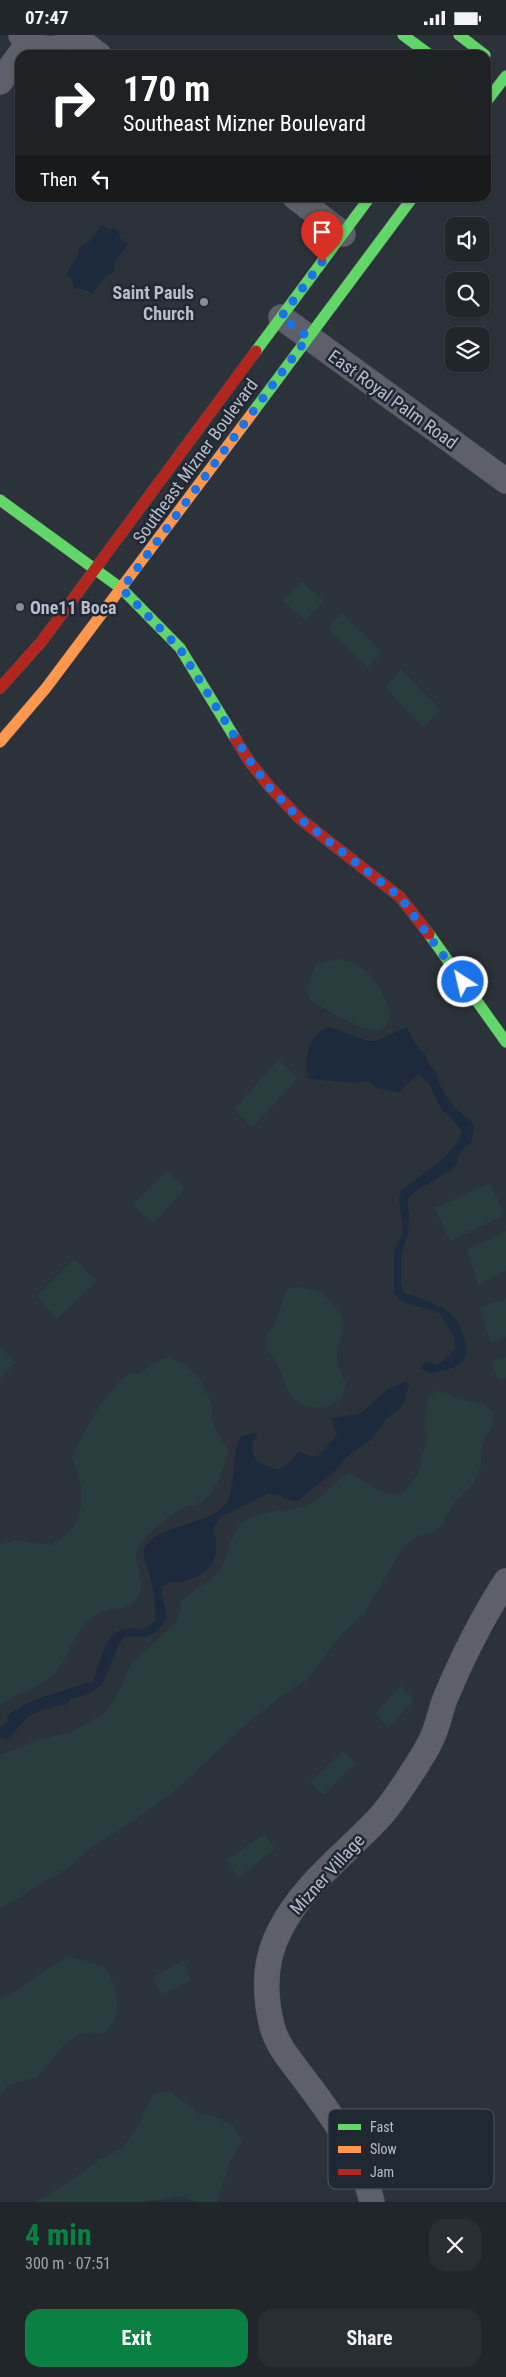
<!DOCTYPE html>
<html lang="en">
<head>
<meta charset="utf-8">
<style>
  body { margin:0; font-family:"Roboto Condensed",sans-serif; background:#292e33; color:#f1f3f6; height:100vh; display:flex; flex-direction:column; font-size:19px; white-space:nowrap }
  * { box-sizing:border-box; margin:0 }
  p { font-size:16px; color:#a2a5a9 }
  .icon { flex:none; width:28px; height:28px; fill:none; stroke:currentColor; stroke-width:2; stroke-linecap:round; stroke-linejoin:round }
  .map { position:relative; height:2167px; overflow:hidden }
  .panel { display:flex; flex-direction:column; background:#21262b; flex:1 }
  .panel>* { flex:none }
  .banner { position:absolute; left:15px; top:15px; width:476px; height:152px; border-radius:15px; box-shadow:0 1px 4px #0004,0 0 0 1px #3e4347; background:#202124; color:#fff; overflow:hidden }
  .fabs { position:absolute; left:445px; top:182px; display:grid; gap:10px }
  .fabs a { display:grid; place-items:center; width:45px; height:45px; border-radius:10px; background:#21262b; box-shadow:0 1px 4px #0004,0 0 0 1px #3e4347; font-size:25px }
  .pin { position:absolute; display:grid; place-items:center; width:42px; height:42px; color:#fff; margin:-51px -21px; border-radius:50% 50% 50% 0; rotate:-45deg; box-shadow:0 0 5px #0007 }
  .pin .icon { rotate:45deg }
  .me { position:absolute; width:55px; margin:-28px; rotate:325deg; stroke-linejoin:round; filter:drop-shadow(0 0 4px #0008) }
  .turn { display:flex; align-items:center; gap:18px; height:105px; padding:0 25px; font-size:22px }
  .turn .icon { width:65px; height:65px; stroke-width:2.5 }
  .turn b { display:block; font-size:35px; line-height:42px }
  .then { display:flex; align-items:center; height:48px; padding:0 25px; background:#0003; gap:10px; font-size:19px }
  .round { display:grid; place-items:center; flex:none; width:52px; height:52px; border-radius:15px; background:#292e33 }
  .summary { display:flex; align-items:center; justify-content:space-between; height:85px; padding:0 25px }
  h1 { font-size:30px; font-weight:700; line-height:38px; color:#0b8043 }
  .action { display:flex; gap:10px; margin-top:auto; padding:10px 25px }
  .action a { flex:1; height:58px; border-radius:15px; background:#0b8043; color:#fff; font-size:20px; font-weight:700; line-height:58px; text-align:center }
  .action a+a { background:#292e33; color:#f1f3f6 }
  .status { display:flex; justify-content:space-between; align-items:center; height:35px; padding:0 25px; background:#21262b; direction:ltr }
  .status svg { height:14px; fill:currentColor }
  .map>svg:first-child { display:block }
  .green { fill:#293c3e }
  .water { fill:#1d293c }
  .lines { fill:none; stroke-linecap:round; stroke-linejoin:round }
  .street-casing { stroke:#4a4e56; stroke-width:26 }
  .fast-casing { stroke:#4a4e56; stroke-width:12 }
  .slow-casing { stroke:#4a4e56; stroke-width:12 }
  .jam-casing { stroke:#4a4e56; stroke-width:12 }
  .street { stroke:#5d6068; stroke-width:25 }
  .fast { stroke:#63d668; stroke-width:11 }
  .slow { stroke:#ff974d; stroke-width:11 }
  .jam { stroke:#b3261e; stroke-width:11 }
  .route { stroke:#1a73e8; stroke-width:9; stroke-dasharray:0 16.2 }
  .poi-dot { fill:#878d97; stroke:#202834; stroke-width:2 }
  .labels { text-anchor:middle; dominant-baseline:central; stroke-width:5; stroke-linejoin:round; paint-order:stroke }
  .poi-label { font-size:18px; font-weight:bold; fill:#b8bec9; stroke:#202834; text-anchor:end }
  .street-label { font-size:18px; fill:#b8bec9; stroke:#202834 }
  .key { fill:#202834; stroke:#4e5561; stroke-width:1 }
  .key-label { font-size:14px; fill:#b8bec9 }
</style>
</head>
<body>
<div class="status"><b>07:47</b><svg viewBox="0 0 49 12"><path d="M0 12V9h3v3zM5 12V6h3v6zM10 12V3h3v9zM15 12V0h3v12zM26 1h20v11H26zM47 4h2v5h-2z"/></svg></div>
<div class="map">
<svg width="506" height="2167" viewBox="0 0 506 2167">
  <rect width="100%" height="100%" fill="#2c3239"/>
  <!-- green -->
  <g class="green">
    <path d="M302 547 324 566 305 585 283 566Z"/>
    <path d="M342 578 382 617 367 632 328 593Z"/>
    <path d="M401 634 441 675 423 692 385 652Z"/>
    <path d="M338 924C367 928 382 952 390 978 387 1010 359 990 344 984 332 978 321 972 310 965L307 953 316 929Z"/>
    <path d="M278 1025 298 1043 252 1093 234 1074Z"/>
    <path d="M167 1135 185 1154 153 1188 133 1170Z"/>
    <path d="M490 1148 504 1180 450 1206 435 1173Z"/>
    <path d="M506 1196V1236L478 1250 467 1215Z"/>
    <path d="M74 1224 97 1246 57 1284 37 1261Z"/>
    <path d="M300 1252 321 1256 342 1281 344 1291 337 1316V1327L346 1349 342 1363C331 1370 323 1375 310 1372 287 1367 286 1350 279 1332 276 1325 271 1319 265 1313L267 1299C280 1289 279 1267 288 1253Z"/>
    <path d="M506 1263V1302L491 1307 479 1273Z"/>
    <path d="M0 1311 16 1327 0 1343Z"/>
    <path d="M506 1321V1343L498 1346 492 1326Z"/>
    <path d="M169 1322 186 1330 200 1344 212 1370V1384L216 1396 229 1416C222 1434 219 1454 203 1466 198 1470 191 1470 185 1472 169 1480 153 1494 141 1508 127 1524 149 1546 138 1562 126 1579 109 1571 97 1579 72 1597 71 1622 53 1640 37 1655 16 1658 0 1670V1509L16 1505 50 1510C55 1506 65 1502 69 1497 87 1476 83 1446 72 1423 83 1397 108 1350 133 1337L138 1339 163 1323Z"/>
    <path d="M440 1356 462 1365 482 1368 492 1376 494 1387 482 1410 481 1431 474 1448 452 1470 442 1491 429 1499 418 1501 403 1512 364 1579 340 1601 307 1645 287 1657 243 1692 176 1755 139 1782 87 1816 71 1831 0 1874V1720L43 1703 70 1697 104 1679 118 1658 131 1629 178 1586 181 1567C191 1554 209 1549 219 1536 230 1521 228 1501 242 1488 260 1472 290 1480 311 1468 326 1460 334 1445 350 1438L381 1457 395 1459 404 1457 418 1439 427 1402 424 1388 428 1363 434 1357Z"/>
    <path d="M400 1651 414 1665 389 1693 375 1679Z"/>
    <path d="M343 1716 356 1728 323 1760 310 1747Z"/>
    <path d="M264 1799 275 1814 238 1843 227 1825Z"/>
    <path d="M69 1921 105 1932C118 1953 124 1979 105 1998L80 1999 64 2010 37 2042 7 2051 0 2061V1964L17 1955 47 1934Z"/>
    <path d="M183 1926 191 1945 161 1960 153 1942Z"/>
    <path d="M169 2056 202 2080H211L234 2091 242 2107 230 2127 217 2167H195L182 2161 145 2167H34L55 2156 99 2125 122 2113 138 2092 145 2073 154 2059Z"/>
  </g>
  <!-- water -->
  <g class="water">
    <path d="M102 189 109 195 112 193 118 195 121 204 128 209 115 227 114 236 105 242 92 259 86 255 74 253 72 244 66 240 78 220 79 213 89 207Z"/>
    <path d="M330 992 368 1006H376L407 992 414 1007 425 1020 429 1030 435 1036 440 1051 453 1071 473 1088 474 1094 471 1108C460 1114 460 1120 456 1130 444 1144 415 1151 407 1166L409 1179 408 1199 401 1221V1249L404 1258C417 1262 444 1271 453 1281 457 1285 460 1292 462 1298 476 1328 454 1335 429 1338L421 1333 425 1326 437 1330 450 1320 455 1313 454 1302 440 1278 403 1267 394 1258V1216L403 1197 399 1163 402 1155C423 1138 454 1122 462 1096L449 1080 442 1075 429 1049 418 1039 399 1057 377 1053 368 1046 355 1048 309 1044C302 1026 310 996 330 992Z"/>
    <path d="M405 1347 409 1349 405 1365 398 1375 387 1383 372 1404 346 1422 338 1433 297 1466 287 1465 280 1460 267 1459 219 1483 213 1495C225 1528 201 1548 169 1547L163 1551 162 1558 167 1583C156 1601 146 1604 125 1601L120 1607 102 1650 90 1658 71 1664 65 1670C59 1669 56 1671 50 1673 22 1680 26 1686 8 1704L0 1703V1692L8 1687 7 1681C31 1662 61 1658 87 1647L92 1649C103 1621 104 1586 142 1595L155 1586C157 1571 153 1553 149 1537 147 1530 142 1524 144 1516 149 1493 203 1490 222 1473 239 1457 229 1422 241 1401L257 1398C250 1409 252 1416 257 1427L278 1435 291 1426 299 1416 309 1421H318L337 1400 331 1383 360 1379 388 1354Z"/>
  </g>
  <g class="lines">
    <!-- street casing -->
    <g class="street-casing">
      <g id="street">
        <path d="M21 0C37 16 61 20 77 0"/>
        <path d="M75 2 99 20"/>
        <path d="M0 47 28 8"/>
        <path d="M295 162 343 199"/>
        <path d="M281 282 506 446"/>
        <path d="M372 2167C362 2120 333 2083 305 2045 293 2029 277 2011 272 1991 264 1959 264 1925 280 1895 302 1851 344 1820 377 1785 390 1772 401 1754 411 1739 418 1728 427 1715 432 1703 438 1691 440 1677 445 1664 462 1623 482 1583 506 1546"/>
      </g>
    </g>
    <!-- fast casing -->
    <g class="fast-casing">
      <g id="fast">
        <path d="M403 0 430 20"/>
        <path d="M459 0 485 20"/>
        <path d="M486 67 506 41"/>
        <path d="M256 316 370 162"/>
        <path d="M253 377 413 162"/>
        <path d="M0 465 122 554 180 613 235 703"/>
        <path d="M429 899 506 1007"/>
      </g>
    </g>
    <!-- slow casing -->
    <g class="slow-casing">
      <path id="slow" d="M0 707 46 653 253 377"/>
    </g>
    <!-- jam casing -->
    <g class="jam-casing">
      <g id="jam">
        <path d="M0 653 42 606 256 316"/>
        <path d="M235 703 249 726 269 751 299 783 400 862 429 899"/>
      </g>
    </g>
    <!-- street -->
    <use href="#street" class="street"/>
    <!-- fast -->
    <use href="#fast" class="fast"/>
    <!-- slow -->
    <use href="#slow" class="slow"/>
    <!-- jam -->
    <use href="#jam" class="jam"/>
  </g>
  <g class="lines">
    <!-- route -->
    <path class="route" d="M322 227 281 282 308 302 122 554 180 614 250 726 269 752 299 783 400 862 463 947"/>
  </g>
  <!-- markers -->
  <g class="poi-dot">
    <circle cx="204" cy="267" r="5"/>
    <circle cx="20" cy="572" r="5"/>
  </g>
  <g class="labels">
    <!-- poi labels -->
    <g class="poi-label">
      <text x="194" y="257">Saint Pauls<tspan x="194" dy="21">Church</tspan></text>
      <text x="30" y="572" text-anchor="start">One11 Boca</text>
    </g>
    <!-- street labels -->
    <g class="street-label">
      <text transform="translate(393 364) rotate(36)">East Royal Palm Road</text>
      <text transform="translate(195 426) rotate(-54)">Southeast Mizner Boulevard</text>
      <text transform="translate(327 1839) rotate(-48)">Mizner Village</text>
    </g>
  </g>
  <!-- legend -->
  <rect x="328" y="2074" width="166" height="80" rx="8" class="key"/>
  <rect x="338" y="2089" width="23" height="6" fill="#63d668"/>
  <rect x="338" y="2111" width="23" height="7" fill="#ff974d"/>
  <rect x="338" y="2134" width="23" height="6" fill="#b3261e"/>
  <g class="key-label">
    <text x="370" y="2097">Fast</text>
    <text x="370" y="2119">Slow</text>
    <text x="370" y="2142">Jam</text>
  </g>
</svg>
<div class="fabs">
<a><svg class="icon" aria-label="sound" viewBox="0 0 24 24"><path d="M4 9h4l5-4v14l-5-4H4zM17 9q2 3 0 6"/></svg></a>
<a><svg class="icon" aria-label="search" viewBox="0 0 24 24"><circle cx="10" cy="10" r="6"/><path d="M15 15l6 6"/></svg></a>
<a><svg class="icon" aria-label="layers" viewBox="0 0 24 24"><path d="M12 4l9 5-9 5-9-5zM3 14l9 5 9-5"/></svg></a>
</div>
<div class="pin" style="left:322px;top:227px;background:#d93025"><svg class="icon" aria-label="arrive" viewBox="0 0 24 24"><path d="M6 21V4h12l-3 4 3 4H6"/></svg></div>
<svg class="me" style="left:463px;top:947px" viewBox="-20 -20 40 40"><circle r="17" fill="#1a73e8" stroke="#fff" stroke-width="3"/><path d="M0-11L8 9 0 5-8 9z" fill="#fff"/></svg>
<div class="banner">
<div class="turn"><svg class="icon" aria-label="right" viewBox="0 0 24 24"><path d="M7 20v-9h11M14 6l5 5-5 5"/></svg><div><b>170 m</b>Southeast Mizner Boulevard</div></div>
<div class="then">Then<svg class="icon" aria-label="left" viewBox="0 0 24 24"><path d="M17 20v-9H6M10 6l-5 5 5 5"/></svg></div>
</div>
</div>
<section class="panel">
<div class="summary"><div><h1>4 min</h1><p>300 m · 07:51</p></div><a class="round"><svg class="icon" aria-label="close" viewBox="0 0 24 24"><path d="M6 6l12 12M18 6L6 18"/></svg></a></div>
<div class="action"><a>Exit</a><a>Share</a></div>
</section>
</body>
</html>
